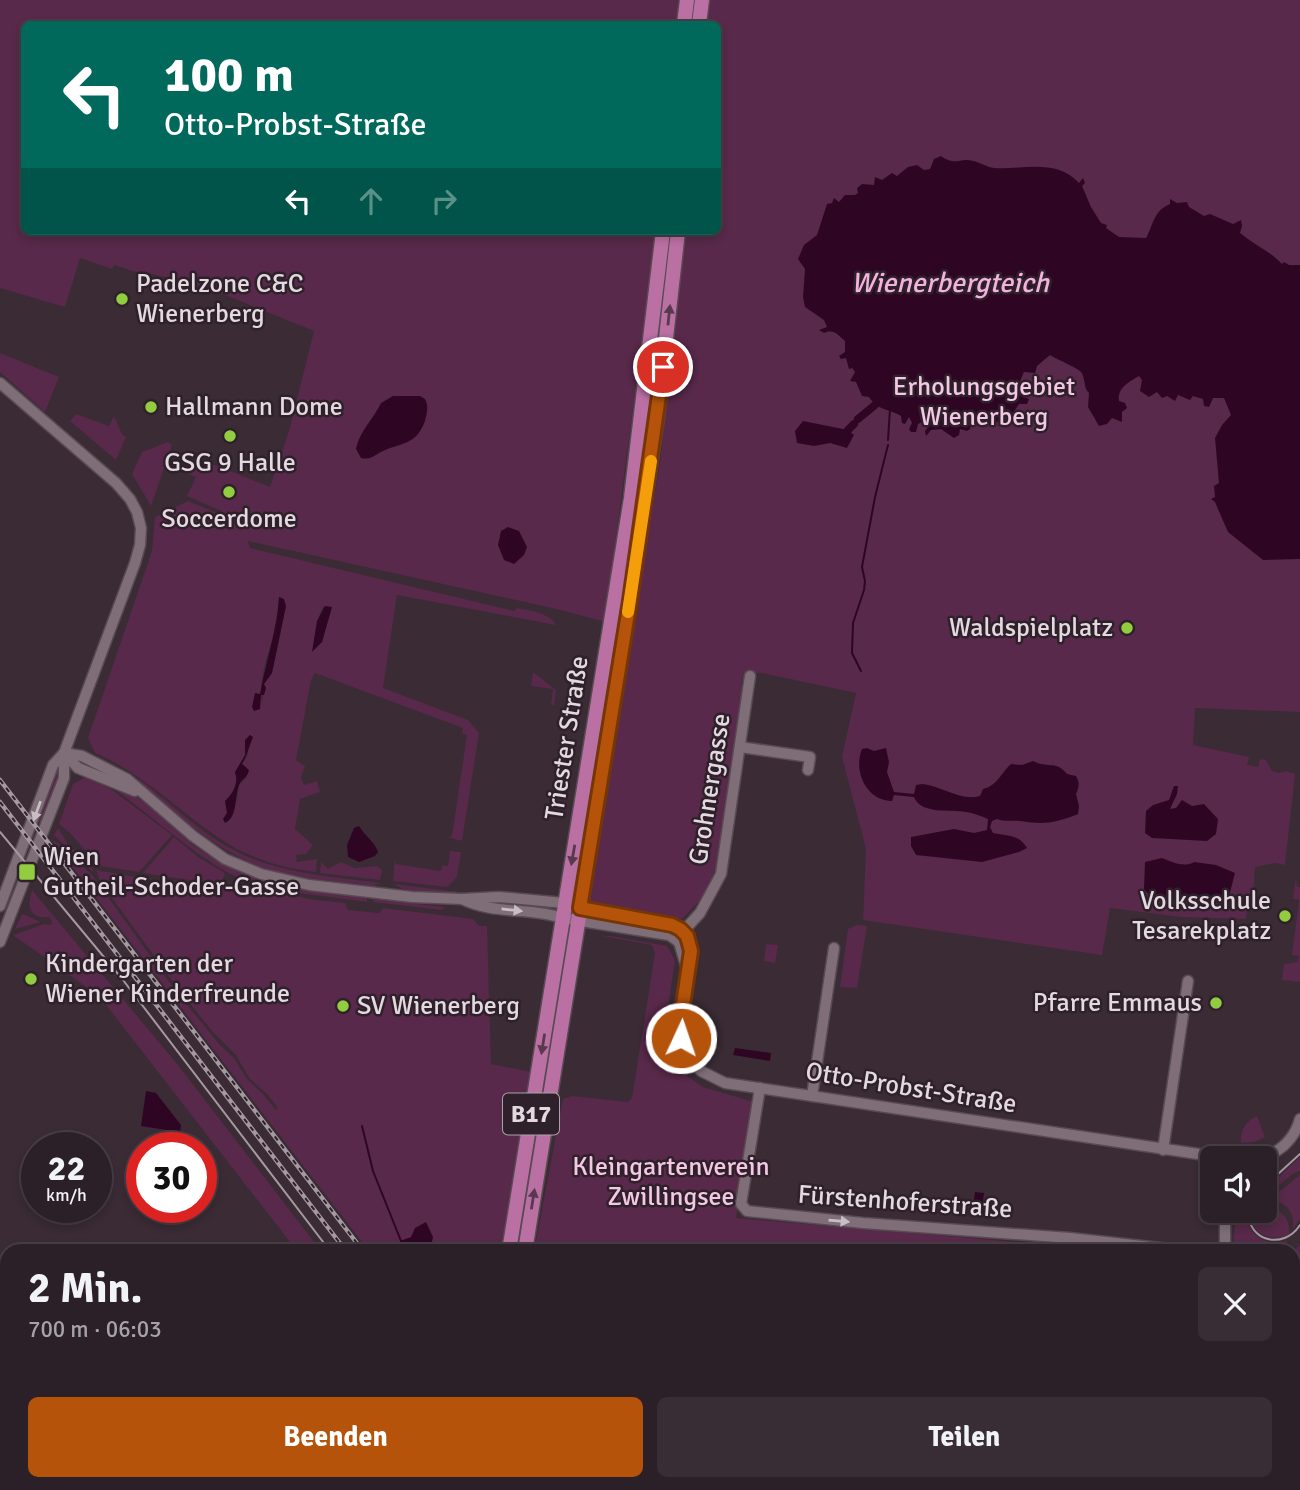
<!DOCTYPE html>
<html lang="de">
<head>
<meta charset="utf-8">
<style>
  body { margin:0; font-family:Signika,sans-serif; background:#382d34; color:#f1f3f6; height:100vh; display:flex; flex-direction:column; font-size:26px; white-space:nowrap }
  * { box-sizing:border-box; margin:0 }
  p { font-size:23px; color:#a6a3a8 }
  .icon { flex:none; width:38px; height:38px; fill:none; stroke:currentColor; stroke-width:2; stroke-linecap:round; stroke-linejoin:round }
  .map { position:relative; flex:1; overflow:hidden }
  .drawer { position:absolute; left:0px; top:1244px; width:1300px; height:247px; display:flex; flex-direction:column; background:#2c2028; border-radius:21px 21px 0 0; box-shadow:0 4px 10px #0003,0 0 0 2px #483e45 }
  .drawer>* { flex:none }
  .guide { position:absolute; left:21px; top:21px; width:700px; height:214px; border-radius:10px; box-shadow:0 4px 10px #0003,0 0 0 2px #483e45; background:#00695c; color:#fff; overflow:hidden }
  .fabs { position:absolute; left:1200px; top:1146px; display:grid; gap:14px }
  .fabs a { display:grid; place-items:center; width:77px; height:77px; border-radius:10px; background:#2c2028; box-shadow:0 4px 10px #0003,0 0 0 2px #483e45; font-size:35px }
  .speed { position:absolute; left:21px; top:1132px; display:flex; gap:14px; font-size:35px; font-weight:700; text-align:center }
  .speed>* { display:grid; place-content:center; width:91px; height:91px; border-radius:50%; background:#2c2028; box-shadow:0 4px 10px #0003,0 0 0 2px #483e45; line-height:1 }
  .speed small { font-size:18px; font-weight:400 }
  .speed .limit { border:10px solid #d22; background:#fff; color:#111 }
  .pin { position:absolute; display:grid; place-items:center; width:60px; height:60px; color:#fff; margin:-30px; border:4px solid #fff; border-radius:50%; box-shadow:0 2px 7px #0007 }
  .me { position:absolute; width:77px; margin:-38px; rotate:3deg; stroke-linejoin:round; filter:drop-shadow(0 0 5px #0008) }
  .turn { display:flex; align-items:center; gap:24px; height:147px; padding:0 28px; font-size:32px }
  .turn .icon { width:91px; height:91px; stroke-width:2.5 }
  .turn b { display:block; font-size:49px; line-height:60px }
  .lanes { display:flex; align-items:center; height:66px; padding:0 28px; background:#0003; justify-content:center; gap:35px; direction:ltr }
  .lanes .off { opacity:.35 }
  .round { display:grid; place-items:center; flex:none; width:74px; height:74px; border-radius:10px; background:#382d34 }
  .summary { display:flex; align-items:center; justify-content:space-between; height:119px; padding:0 28px }
  h1 { font-size:42px; font-weight:700; line-height:52px }
  .cta { display:flex; gap:14px; margin-top:auto; padding:14px 28px }
  .cta a { flex:1; height:80px; border-radius:10px; background:#b45309; color:#fff; font-size:28px; font-weight:700; line-height:80px; text-align:center }
  .cta a+a { background:#382d34; color:#f1f3f6 }
  .map>svg:first-child { display:block }
  .green { fill:#58294a; fill-rule:evenodd }
  .water { fill:#2e0624 }
  .lines { fill:none; stroke-linecap:round; stroke-linejoin:round }
  .stream { stroke:#2e0624; stroke-width:2 }
  .canal { stroke:#2e0624; stroke-width:8 }
  .minor-casing { stroke:#574a53; stroke-width:13 }
  .major-casing { stroke:#574a53; stroke-width:17 }
  .highway-casing { stroke:#574a53; stroke-width:18 }
  .minor { stroke:#7f6e78; stroke-width:10 }
  .major { stroke:#bb70a4; stroke-width:14 }
  .highway { stroke:#e372c2; stroke-width:16 }
  .tram { stroke:#a599a0; stroke-width:2 }
  .rail-casing { stroke:#a599a0; stroke-width:4.5 }
  .rail { stroke:#2f212b; stroke-width:2; stroke-dasharray:5; stroke-linecap:butt }
  .oneway { fill:#59394f }
  .oneway2 { fill:#cabec5 }
  .route-casing { stroke:#753606; stroke-width:18 }
  .route { stroke:#b45309; stroke-width:12 }
  .slow { stroke:#f59e0b; stroke-width:12 }
  .poi-dot { fill:#92cd3f; stroke:#2f212b; stroke-width:2.5 }
  .labels { text-anchor:middle; dominant-baseline:central; stroke-width:5; stroke-linejoin:round; paint-order:stroke }
  .shield { fill:#2f212b; stroke:#ada2a9; stroke-width:2 }
  .shield-label { font-size:24px; font-weight:bold; fill:#e3d9df }
  .poi-label { font-size:26px; fill:#e3d9df; stroke:#2f212b; text-anchor:start }
  .park-label { font-size:26px; fill:#f4c7e4; stroke:#2f212b }
  .street-label { font-size:26px; fill:#e3d9df; stroke:#2f212b }
  .water-label { font-size:28px; font-style:italic; fill:#f3b1dd; stroke:#2f212b }
</style>
</head>
<body>
<div class="map">
<svg width="1300" height="1490" viewBox="0 0 1300 1490">
  <rect width="100%" height="100%" fill="#3a2b35"/>
  <!-- green -->
  <g class="green">
    <path d="M0 0H681L678 24H24V231H656L605 622 561 610 248 541 250 548 514 611 517 608C530 611 549 612 556 625L397 595 383 688 468 720 479 733 462 841 447 837 452 836 467 735 462 734 463 728 315 673 311 680 296 760 305 766 301 778 304 785 317 781 320 792 300 799 295 829 313 845 306 854 296 855 297 862 317 859 316 872C281 868 248 858 219 838 176 809 144 774 95 753L88 738 152 551 155 517 188 501 220 514 221 511 187 496 196 477 186 473 190 463 198 466 202 460 270 487 289 431 314 331 208 288 144 272 142 274 114 265 112 269 80 258 65 307 0 288ZM279 598 286 606 272 673 264 684 262 704C257 675 272 648 277 620 279 613 279 605 279 598ZM323 607H332L322 642 316 647 317 621ZM251 735 247 757 242 764 247 768V777L239 785 237 800 223 819 227 813 225 801 233 793 237 777 235 774 245 755V740Z"/>
    <path d="M708 0H1300V712L1195 708 1193 745 1249 757 1247 765 1258 767 1260 759 1266 760 1272 771 1279 773 1286 771 1295 774 1285 865 1275 863 1255 867 1253 898 1248 902 1246 919 1181 917 1110 908 1102 955 863 920 866 849 842 757 856 693 762 673 744 672 741 686 744 688 717 865 704 896 682 919 591 903 588 897 661 456 684 231H718V24H706Z"/>
    <path d="M0 353 59 377 45 412 0 372Z"/>
    <path d="M76 414 109 426 114 416 122 434 126 437 116 460 70 421Z"/>
    <path d="M168 442 172 445 151 506 132 474 142 452Z"/>
    <path d="M533 672 556 690 554 705H551L553 689 531 686Z"/>
    <path d="M59 767V777L42 823 38 821 54 774Z"/>
    <path d="M86 777 111 789 172 835 139 872 99 866 70 833 59 824 73 784Z"/>
    <path d="M138 778C164 798 188 821 215 839 265 873 323 875 381 883L374 886C341 881 306 880 273 871 236 860 206 838 176 814 164 804 144 788 138 778Z"/>
    <path d="M105 783C139 790 167 824 193 845 211 858 230 868 250 877L251 875 293 887 367 898V902L283 891 274 889 269 885C226 889 144 806 105 783Z"/>
    <path d="M58 828 68 844 92 868 94 873 54 835Z"/>
    <path d="M174 837 198 857 225 873 221 885 143 873Z"/>
    <path d="M51 839 59 844 93 876 172 986 219 1044 234 1058 247 1079 263 1094 276 1110 278 1108 267 1094 250 1079 235 1054 212 1031 179 990 101 883 96 870 142 878 139 894 160 895 162 880 261 892 262 888 309 899 345 903 348 910 379 913 383 908 473 919 479 926H487L491 1064 532 1072 503 1251 454 1249 453 1251H369Z"/>
    <path d="M450 851 461 852 457 877 447 887 393 881 395 858 396 864 441 871 442 866H448Z"/>
    <path d="M321 862 328 869 341 862 355 868 377 866 382 870 380 880 320 873Z"/>
    <path d="M1296 876 1297 886 1300 887V982L1282 980 1284 964 1298 962 1299 956 1292 955 1299 900 1293 899Z"/>
    <path d="M394 884 451 891H457L455 894C437 893 409 895 394 884Z"/>
    <path d="M32 890 178 1065 321 1251H297L107 1006 89 989 13 935 44 924 51 925 52 921 49 917C28 919 27 906 32 890Z"/>
    <path d="M373 899 445 907 444 908 441 910 373 902Z"/>
    <path d="M22 914 25 915 41 922 15 929Z"/>
    <path d="M857 925 867 926 857 988 840 987 848 929Z"/>
    <path d="M603 936H611L667 946 675 960 667 1014 666 1047 681 1072 703 1087 754 1102 736 1218 1119 1251H534L563 1099 572 1096 628 1102 632 1098 655 953 652 945Z"/>
    <path d="M766 944 778 945 775 963 764 961Z"/>
    <path d="M1257 1116 1265 1137 1254 1142 1241 1143C1240 1130 1245 1122 1257 1116Z"/>
    <path d="M1300 1157V1171C1286 1174 1280 1192 1265 1190Z"/>
    <path d="M1300 1175V1219L1293 1229C1294 1216 1291 1206 1277 1202L1279 1192Z"/>
    <path d="M1265 1207C1282 1209 1290 1217 1289 1235 1271 1242 1250 1235 1250 1211H1265Z"/>
    <path d="M1236 1211H1245C1247 1234 1265 1248 1288 1240 1278 1257 1253 1251 1236 1251L1233 1247Z"/>
    <path d="M1300 1245V1345L1293 1347V1251Z"/>
    <path d="M58 1484H135L162 1490H72Z"/>
    <path d="M187 1484H263L294 1490H214Z"/>
    <path d="M504 1484H1165L1187 1490H504Z"/>
    <path d="M1201 1484H1252V1490H1196Z"/>
  </g>
  <!-- water -->
  <g class="water">
    <path d="M941 156C957 167 959 157 973 161 980 162 986 167 994 168 1023 170 1056 158 1079 183L1083 178 1085 183 1082 186 1091 207 1101 223 1107 225 1106 228 1119 237 1146 238C1154 224 1153 211 1170 204V199L1177 203 1187 202 1189 207 1204 216 1210 214 1233 224 1241 220 1242 226 1240 233C1253 244 1270 251 1282 264L1284 262 1289 265H1300V559L1263 560 1228 532 1215 502 1211 499 1215 497 1214 486 1219 483 1215 438 1222 425 1231 415 1224 398H1213L1209 407 1204 406 1203 399 1193 396 1190 400 1178 395 1175 401 1167 396 1162 398 1157 392 1149 397 1140 391 1142 380 1139 376C1129 382 1117 388 1119 401L1125 403 1127 408 1122 412V422L1112 418 1107 424 1099 426 1088 407 1089 393C1083 387 1086 379 1081 372 1078 368 1056 359 1050 355L1037 366 1035 373 1024 372 1017 388 1023 397 1029 399 1027 404H1019L1013 413 1008 409 998 413 1000 421 993 423 972 421 970 429 967 431 960 429 959 435 954 438 941 429 931 430 926 436 925 431 929 426 922 422 918 424 916 432H911L909 429 912 423 909 417 905 424 902 423 901 416C888 408 878 411 869 397L862 396 856 382 850 381 855 372 852 368 849 369 846 358 841 359 839 356 845 352V341C836 334 835 329 824 333L819 330 827 327 824 320 805 307 803 297 805 269 798 259 804 245 817 235 827 204 832 203 834 198 839 202 845 195H855L858 193 857 188 862 184 874 185 875 177 882 180 892 173 897 176 908 167 917 165 924 170 930 169 934 159Z"/>
    <path d="M393 396H420L425 399C429 407 427 412 425 421 416 446 401 442 381 452 373 456 371 460 361 458L356 449C359 432 374 418 381 403Z"/>
    <path d="M803 421 848 430 854 435 847 448 830 443 814 446 797 443 795 431Z"/>
    <path d="M508 527 519 531 527 547 524 555 514 564 504 560 498 545 501 531Z"/>
    <path d="M279 597 284 599 286 606 272 673 264 684 266 688 264 695H261L260 709 254 711 252 707 255 693 260 694C266 661 277 630 279 597Z"/>
    <path d="M325 606 332 607 322 642 312 652 317 621Z"/>
    <path d="M250 735 253 737C249 747 247 755 242 764L249 770C247 779 242 778 239 785 234 798 238 817 225 823L223 819 227 813 225 801C233 793 239 784 235 772L245 755V740Z"/>
    <path d="M867 748 874 751 886 748 889 762 887 772 894 792 914 794 916 785 922 784C942 786 962 802 980 796L983 789C997 786 1001 773 1011 764L1022 765 1033 761C1049 769 1056 760 1067 774L1076 776C1080 783 1079 787 1076 794L1079 806 1078 814C1055 823 1044 825 1020 821 1012 820 1005 822 997 819L992 821 990 827 993 833C1007 836 1019 834 1027 848L1019 852 982 862 916 855 911 846V837L954 829 974 833 987 830 988 819C981 816 973 813 966 812 950 809 921 815 914 797L894 795 892 801C866 801 853 771 862 749Z"/>
    <path d="M1174 786H1178L1177 794 1170 809 1176 808 1182 800 1192 806 1204 804 1218 819 1216 834 1207 841 1152 838 1145 833 1146 811 1153 805 1169 800Z"/>
    <path d="M359 826C364 835 375 842 378 852L375 856 359 862 348 857 347 845 354 828Z"/>
    <path d="M1162 858C1172 862 1184 868 1194 862L1216 865 1235 873 1228 900 1208 902 1182 898 1165 901 1150 896 1144 889 1145 862Z"/>
    <path d="M735 1048 771 1053 770 1061 733 1055Z"/>
    <path d="M146 1091 156 1093 181 1125 180 1132 141 1126Z"/>
    <path d="M975 1192 984 1193 981 1215 972 1214Z"/>
    <path d="M426 1222 433 1237 430 1251H407L400 1241 411 1237 415 1228Z"/>
  </g>
  <g class="lines">
    <!-- stream -->
    <g class="stream">
      <path d="M888 440 890 409"/>
      <path d="M861 671 852 653 853 623 864 590 865 581 862 567 875 497 888 445"/>
      <path d="M362 1126 373 1171 401 1241"/>
      <path d="M579 1484 590 1490"/>
    </g>
    <!-- canal -->
    <g class="canal">
      <path d="M858 419 875 405"/>
      <path d="M848 430 854 424"/>
    </g>
    <!-- minor casing -->
    <g class="minor-casing">
      <g id="minor">
        <path d="M0 383 116 483 130 499 137 512 141 528 140 545 135 563 64 753V778L0 942"/>
        <path d="M740 747 810 757 808 770"/>
        <path d="M64 753 82 756 127 779 193 836 225 859 261 874 309 885 412 897 462 899 499 897 564 903 580 908 676 927 689 940 691 951 680 1025 681 1038 689 1059 701 1071 725 1083 1225 1158"/>
        <path d="M64 753 78 768 135 791"/>
        <path d="M462 899C494 915 529 907 562 918L669 935 679 942 686 966"/>
        <path d="M0 906 53 765 64 753"/>
        <path d="M677 938 700 913 721 874 750 676"/>
        <path d="M760 1088 741 1204 747 1211 863 1223 1070 1238 1187 1251"/>
        <path d="M812 1096 834 948"/>
        <path d="M1163 1150 1188 981"/>
        <path d="M1263 1158C1281 1151 1295 1138 1300 1119"/>
        <path d="M1225 1251V1211"/>
        <path d="M1256 1484V1490"/>
      </g>
    </g>
    <!-- major casing -->
    <g class="major-casing">
      <g id="major">
        <path d="M684 24 687 0"/>
        <path d="M699 24 702 0"/>
        <path d="M509 1251 631 498 663 231"/>
        <path d="M525 1251 630 601 657 418 678 231"/>
        <path d="M478 1490V1484"/>
        <path d="M494 1490V1484"/>
      </g>
    </g>
    <!-- highway casing -->
    <g class="highway-casing">
      <g id="highway">
        <path d="M1293 1366 1300 1361"/>
        <path d="M1293 1384 1300 1379"/>
        <path d="M0 1448 7 1450"/>
        <path d="M0 1468 7 1471"/>
        <path d="M13 1484 30 1490"/>
        <path d="M42 1484 56 1490"/>
        <path d="M159 1484 186 1490"/>
        <path d="M1154 1490 1160 1484"/>
        <path d="M1172 1490 1177 1484"/>
      </g>
    </g>
    <!-- minor -->
    <use href="#minor" class="minor"/>
    <!-- major -->
    <use href="#major" class="major"/>
    <!-- highway -->
    <use href="#highway" class="highway"/>
    <!-- tram -->
    <g class="tram">
      <path d="M0 832 123 980 330 1251"/>
      <path d="M1265 1186 1300 1154"/>
      <path d="M1248 1211C1248 1242 1284 1250 1300 1225"/>
      <path d="M457 1484V1490"/>
    </g>
    <!-- rail casing -->
    <g class="rail-casing">
      <g id="rail">
        <path d="M0 780 363 1251"/>
        <path d="M0 802 346 1251"/>
        <path d="M1295 1416 1300 1415"/>
      </g>
    </g>
    <!-- rail -->
    <use href="#rail" class="rail"/>
  </g>
  <!-- one-way arrows -->
  <defs><path id="oneway-solid" d="M-6-.8H1V-3.2L6.5 0L1 3.2V.8H-6Z" transform="scale(1.75)"/></defs>
  <g class="oneway">
    <use href="#oneway-solid" transform="translate(669 315) rotate(-84)"/>
    <use href="#oneway-solid" transform="translate(573 855) rotate(100)"/>
    <use href="#oneway-solid" transform="translate(543 1044) rotate(99)"/>
    <use href="#oneway-solid" transform="translate(533 1199) rotate(-81)"/>
  </g>
  <g class="oneway2">
    <use href="#oneway-solid" transform="translate(37 811) rotate(110)"/>
    <use href="#oneway-solid" transform="translate(512 910) rotate(6)"/>
    <use href="#oneway-solid" transform="translate(839 1221) rotate(5)"/>
  </g>
  <g class="lines">
    <!-- route casing -->
    <g class="route-casing">
      <path id="route" d="M663 367 630 601 580 908 672 925 680 929 687 936 691 951 680 1025 681 1038"/>
    </g>
    <!-- route -->
    <use href="#route" class="route"/>
    <!-- slow -->
    <path class="slow" d="M628 612 651 461"/>
  </g>
  <!-- markers -->
  <g class="poi-dot">
    <circle cx="122" cy="299" r="7"/>
    <circle cx="151" cy="407" r="7"/>
    <circle cx="230" cy="436" r="7"/>
    <circle cx="229" cy="492" r="7"/>
    <circle cx="1127" cy="628" r="7"/>
    <rect x="18" y="863" width="18" height="18" rx="3.5"/>
    <circle cx="1285" cy="916" r="7"/>
    <circle cx="31" cy="979" r="7"/>
    <circle cx="1216" cy="1003" r="7"/>
    <circle cx="343" cy="1006" r="7"/>
  </g>
  <g class="labels">
    <!-- shield labels -->
    <rect class="shield" x="503" y="1093.5" width="56" height="41" rx="5"/>
    <g class="shield-label">
      <text x="531" y="1114">B17</text>
    </g>
    <!-- poi labels -->
    <g class="poi-label">
      <text x="136" y="284">Padelzone C&amp;C<tspan x="136" dy="30">Wienerberg</tspan></text>
      <text x="165" y="407">Hallmann Dome</text>
      <text x="230" y="463" text-anchor="middle">GSG 9 Halle</text>
      <text x="229" y="519" text-anchor="middle">Soccerdome</text>
      <text x="1113" y="628" text-anchor="end">Waldspielplatz</text>
      <text x="43" y="857">Wien<tspan x="43" dy="30">Gutheil-Schoder-Gasse</tspan></text>
      <text x="1271" y="901" text-anchor="end">Volksschule<tspan x="1271" dy="30">Tesarekplatz</tspan></text>
      <text x="45" y="964">Kindergarten der<tspan x="45" dy="30">Wiener Kinderfreunde</tspan></text>
      <text x="1202" y="1003" text-anchor="end">Pfarre Emmaus</text>
      <text x="357" y="1006">SV Wienerberg</text>
    </g>
    <!-- park labels -->
    <g class="park-label">
      <text x="984" y="387">Erholungsgebiet<tspan x="984" dy="30">Wienerberg</tspan></text>
      <text x="671" y="1167">Kleingartenverein<tspan x="671" dy="30">Zwillingsee</tspan></text>
    </g>
    <!-- street labels -->
    <g class="street-label">
      <text transform="translate(567 738) rotate(-81)">Triester Straße</text>
      <text transform="translate(710 789) rotate(-81)">Grohnergasse</text>
      <text transform="translate(911 1088) rotate(9)">Otto-Probst-Straße</text>
      <text transform="translate(905 1202) rotate(4)">Fürstenhoferstraße</text>
    </g>
    <!-- water labels -->
    <g class="water-label">
      <text x="950" y="283">Wienerbergteich</text>
    </g>
  </g>
</svg>
<div class="fabs">
<a><svg class="icon" aria-label="sound" viewBox="0 0 24 24"><path d="M4 9h4l5-4v14l-5-4H4zM17 9q2 3 0 6"/></svg></a>
</div>
<div class="speed"><div>22<small>km/h</small></div><div class="limit">30</div></div>
<div class="pin" style="left:663px;top:367px;background:#d93025"><svg class="icon" aria-label="arrive" viewBox="0 0 24 24"><path d="M6 21V4h12l-3 4 3 4H6"/></svg></div>
<svg class="me" style="left:681px;top:1038px" viewBox="-20 -20 40 40"><circle r="17" fill="#b45309" stroke="#fff" stroke-width="3"/><path d="M0-11L8 9 0 5-8 9z" fill="#fff"/></svg>
<div class="guide">
<div class="turn"><svg class="icon" aria-label="left" viewBox="0 0 24 24"><path d="M17 20v-9H6M10 6l-5 5 5 5"/></svg><div><b>100 m</b>Otto-Probst-Straße</div></div>
<div class="lanes"><svg class="icon" aria-label="left" viewBox="0 0 24 24"><path d="M17 20v-9H6M10 6l-5 5 5 5"/></svg><svg class="icon off" aria-label="ahead" viewBox="0 0 24 24"><path d="M12 20V5M6 11l6-6 6 6"/></svg><svg class="icon off" aria-label="right" viewBox="0 0 24 24"><path d="M7 20v-9h11M14 6l5 5-5 5"/></svg></div>
</div>
<section class="drawer">
<div class="summary"><div><h1>2 Min.</h1><p>700 m · 06:03</p></div><a class="round"><svg class="icon" aria-label="close" viewBox="0 0 24 24"><path d="M6 6l12 12M18 6L6 18"/></svg></a></div>
<div class="cta"><a>Beenden</a><a>Teilen</a></div>
</section>
</div>
</body>
</html>
